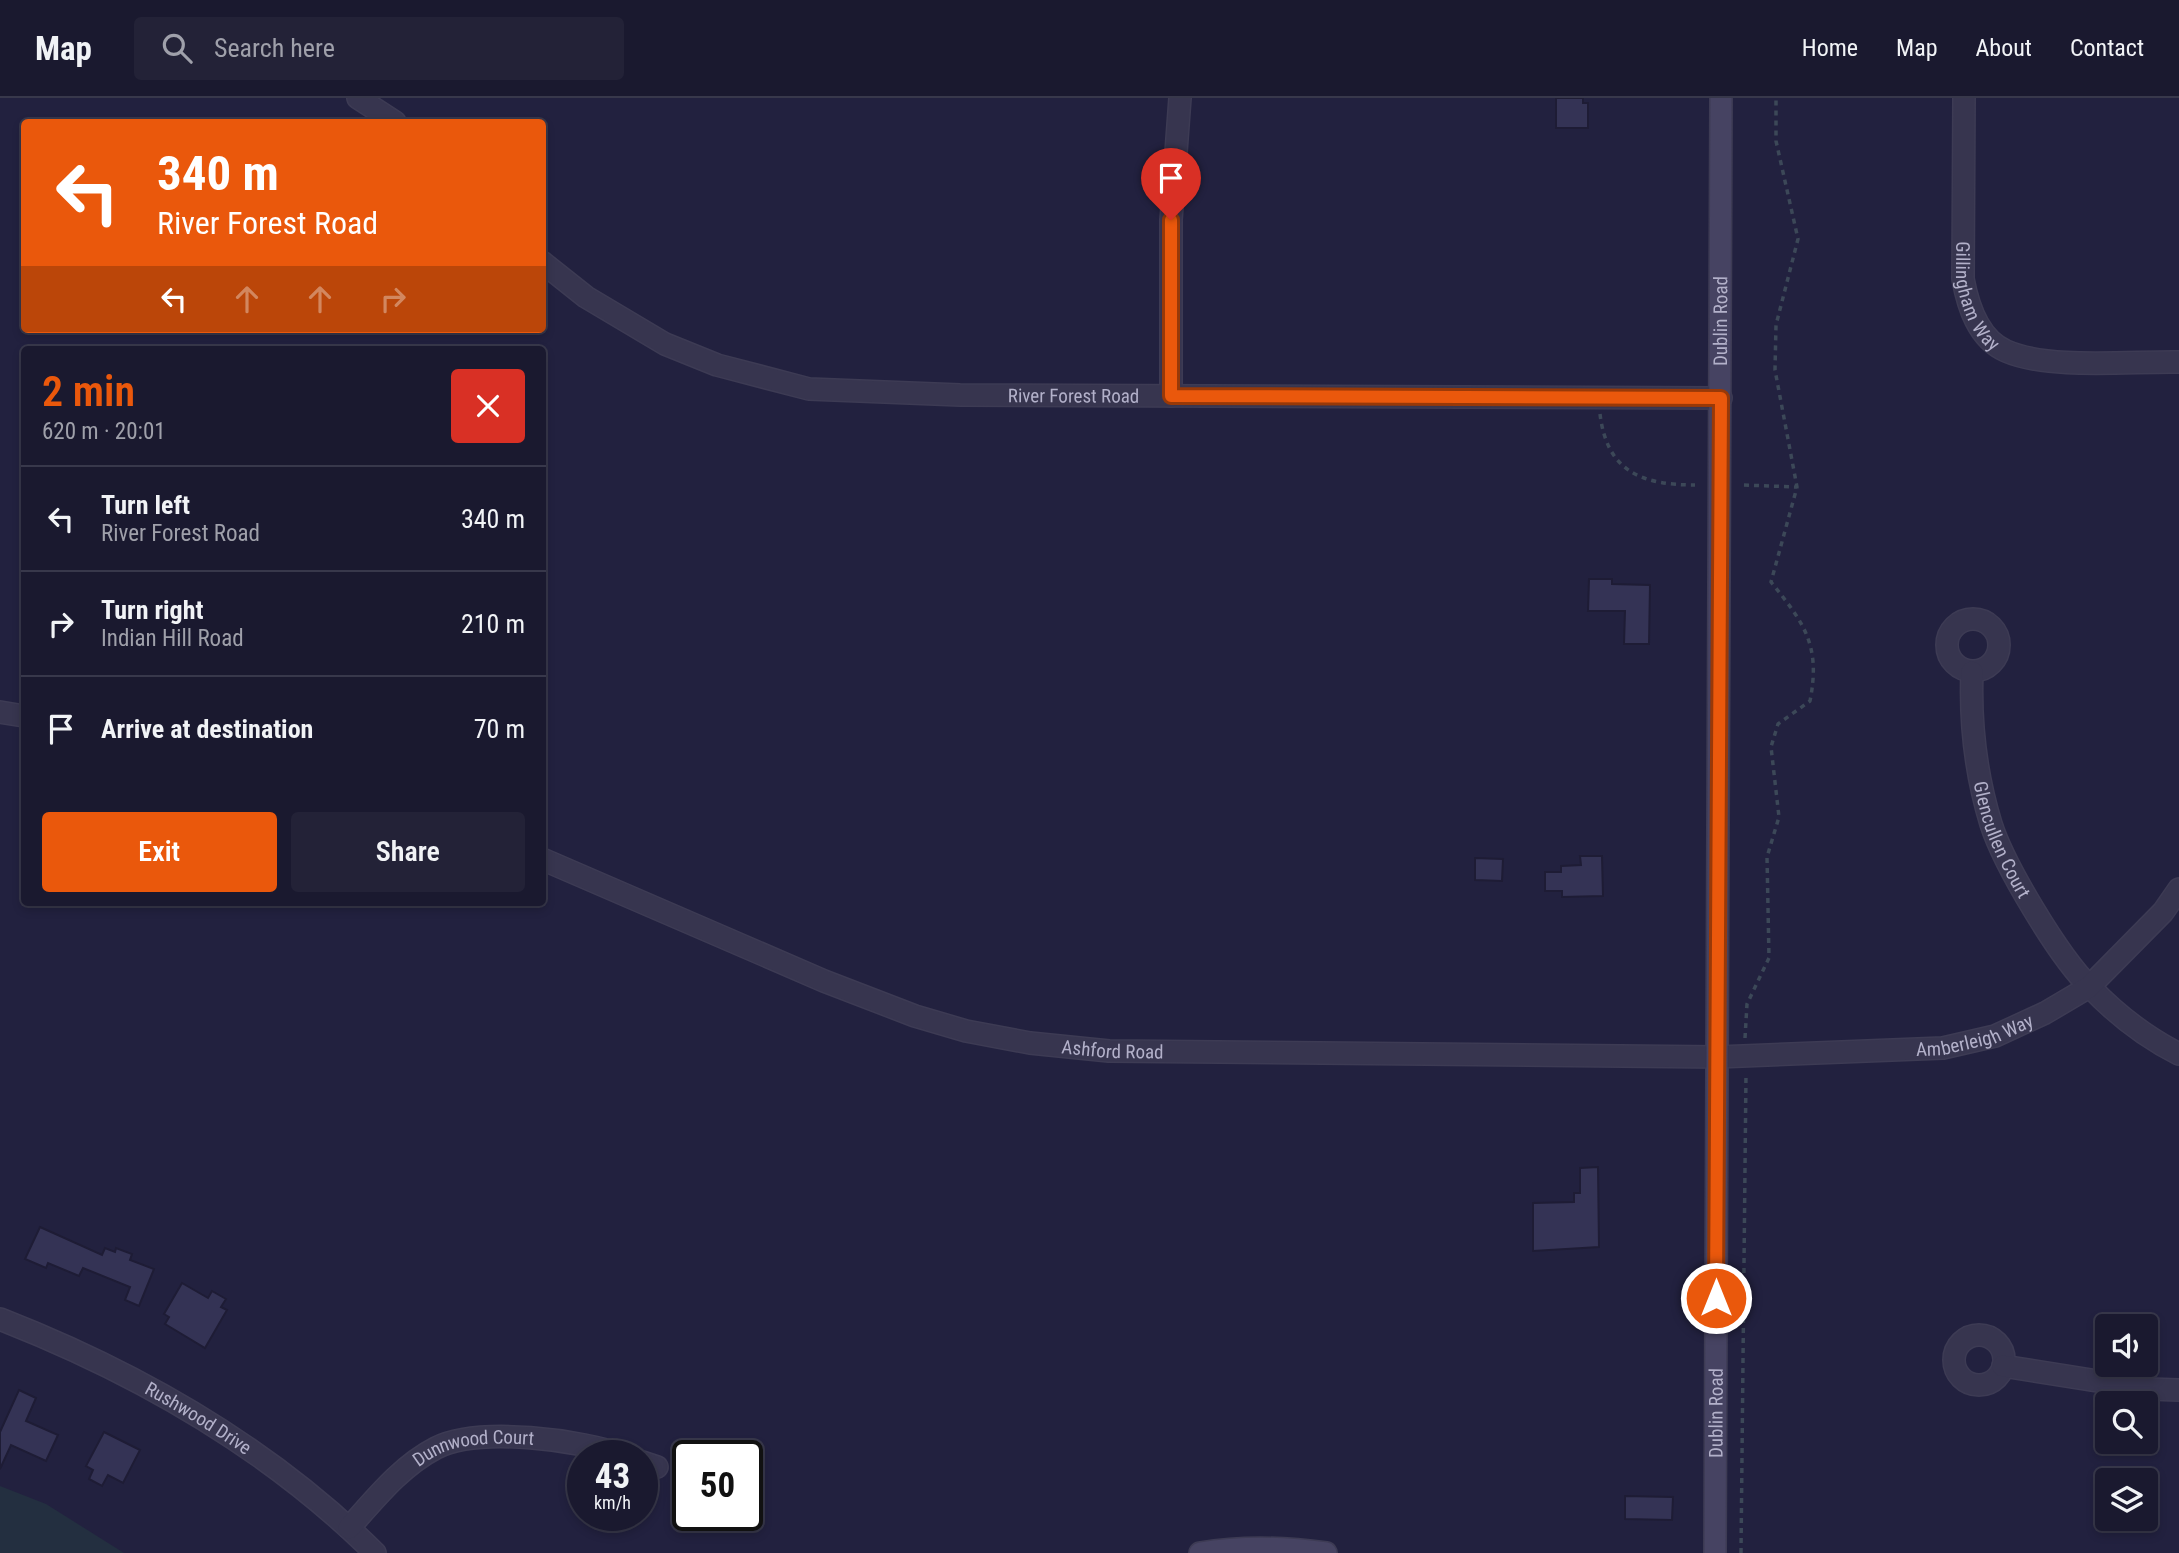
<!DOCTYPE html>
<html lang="en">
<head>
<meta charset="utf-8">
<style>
  body { margin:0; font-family:"Roboto Condensed",sans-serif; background:#232237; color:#f1f3f6; height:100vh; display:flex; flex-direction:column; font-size:26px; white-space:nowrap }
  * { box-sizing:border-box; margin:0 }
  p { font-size:23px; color:#9fa0aa }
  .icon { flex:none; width:38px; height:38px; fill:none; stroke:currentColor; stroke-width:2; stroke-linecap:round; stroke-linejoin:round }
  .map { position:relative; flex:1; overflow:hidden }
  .panel { position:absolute; left:21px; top:248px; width:525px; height:560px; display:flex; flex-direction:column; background:#1a192f; border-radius:7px; box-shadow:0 4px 10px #0003,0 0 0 2px #38384b }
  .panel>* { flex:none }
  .guide { position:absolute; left:21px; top:21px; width:525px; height:214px; border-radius:7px; box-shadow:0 4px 10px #0003,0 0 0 2px #38384b; background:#ea580c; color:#fff; overflow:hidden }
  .controls { position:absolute; left:2095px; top:1216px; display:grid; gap:14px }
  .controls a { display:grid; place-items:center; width:63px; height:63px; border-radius:7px; background:#1a192f; box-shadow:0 4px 10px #0003,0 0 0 2px #38384b; font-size:35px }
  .speed { position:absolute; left:567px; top:1342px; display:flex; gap:14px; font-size:35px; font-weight:700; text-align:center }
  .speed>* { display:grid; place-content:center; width:91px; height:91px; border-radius:50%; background:#1a192f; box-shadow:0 4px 10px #0003,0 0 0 2px #38384b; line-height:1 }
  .speed small { font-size:18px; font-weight:400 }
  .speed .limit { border:4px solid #111; border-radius:10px; background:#fff; color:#111 }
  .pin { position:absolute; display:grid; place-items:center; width:60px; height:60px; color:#fff; margin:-72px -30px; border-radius:50% 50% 50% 0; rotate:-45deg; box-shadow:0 0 7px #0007 }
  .pin .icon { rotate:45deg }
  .me { position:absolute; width:77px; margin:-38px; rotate:0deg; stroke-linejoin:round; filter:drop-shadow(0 0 5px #0008) }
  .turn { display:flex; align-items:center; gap:24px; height:147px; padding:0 21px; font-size:32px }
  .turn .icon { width:91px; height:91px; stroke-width:2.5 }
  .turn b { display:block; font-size:49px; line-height:60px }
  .lanes { display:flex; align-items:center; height:66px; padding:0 21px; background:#0003; justify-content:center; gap:35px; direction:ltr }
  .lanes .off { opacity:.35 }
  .round { display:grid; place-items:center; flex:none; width:74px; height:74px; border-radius:7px; background:#232237 }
  .headline { display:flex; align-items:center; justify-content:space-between; height:119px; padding:0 21px }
  h1 { font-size:42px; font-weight:600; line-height:52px; color:#ea580c }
  .primary-button { display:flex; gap:14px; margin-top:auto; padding:14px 21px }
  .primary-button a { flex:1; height:80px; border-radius:7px; background:#ea580c; color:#fff; font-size:28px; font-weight:600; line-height:80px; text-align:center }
  .primary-button a+a { background:#232237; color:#f1f3f6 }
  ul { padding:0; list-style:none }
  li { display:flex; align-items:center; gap:21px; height:105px; padding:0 21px; border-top:2px solid #38384b }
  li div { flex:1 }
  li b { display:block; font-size:26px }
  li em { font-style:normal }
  header { display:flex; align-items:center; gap:42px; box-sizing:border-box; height:98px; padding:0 35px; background:#1a192f; border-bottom:2px solid #38384b }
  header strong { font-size:33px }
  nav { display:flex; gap:38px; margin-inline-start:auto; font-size:24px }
  .search { width:490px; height:63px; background:#232237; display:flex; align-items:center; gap:18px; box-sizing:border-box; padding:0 24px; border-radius:7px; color:#9fa0aa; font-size:26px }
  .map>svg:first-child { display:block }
  .green { fill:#232f40 }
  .building { fill:#343355; stroke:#1e1c35; stroke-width:2 }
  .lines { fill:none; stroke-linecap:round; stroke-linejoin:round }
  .street-casing { stroke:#3d3b54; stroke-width:24 }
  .secondary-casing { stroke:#3d3b54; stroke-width:24 }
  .path { stroke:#3c4858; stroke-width:3.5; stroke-dasharray:5 5; stroke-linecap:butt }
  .street { stroke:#37354f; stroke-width:21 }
  .secondary { stroke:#464362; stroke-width:21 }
  .route-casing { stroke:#983908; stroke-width:18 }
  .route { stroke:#ea580c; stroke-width:12 }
  .labels { text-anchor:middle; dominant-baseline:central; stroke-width:7; stroke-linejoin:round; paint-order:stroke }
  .street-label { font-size:19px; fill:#b3b1ca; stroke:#1c1a33 }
</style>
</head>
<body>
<header>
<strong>Map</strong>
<div class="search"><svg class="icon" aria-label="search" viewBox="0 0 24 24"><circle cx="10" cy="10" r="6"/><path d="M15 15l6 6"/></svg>Search here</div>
<nav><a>Home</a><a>Map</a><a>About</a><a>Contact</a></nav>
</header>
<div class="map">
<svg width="2179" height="1455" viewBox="0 0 2179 1455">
  <rect width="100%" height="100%" fill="#22213f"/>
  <!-- green -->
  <path class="green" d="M0 1388 46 1406 124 1455H0Z"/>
  <!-- building -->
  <g class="building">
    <path d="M1556 0H1583V5H1588V30H1556Z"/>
    <path d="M1589 481H1612V486L1650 487 1649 546H1624L1625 513H1588Z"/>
    <path d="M1580 758H1602L1603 798 1562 799V793H1545V774H1561V768L1581 767Z"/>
    <path d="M1475 760 1503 761 1502 783 1475 782Z"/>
    <path d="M1598 1069 1599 1149 1533 1153V1105L1574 1104V1095H1580V1070Z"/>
    <path d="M40 1129 102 1157 105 1150 115 1154 116 1150 132 1156 130 1162 154 1171 139 1208 125 1202 130 1189 83 1170 79 1178 48 1165 46 1170 25 1161Z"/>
    <path d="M182 1185 208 1200 212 1193 226 1201 221 1209 227 1212 205 1250 165 1226 169 1219 164 1216Z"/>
    <path d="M19 1292 36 1300 26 1323 58 1337 46 1363 11 1347 0 1371V1334Z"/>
    <path d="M104 1334 140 1352 123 1385 108 1377 102 1388 89 1381 93 1372 86 1368Z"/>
    <path d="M1625 1398 1673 1399 1672 1422 1625 1421Z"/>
  </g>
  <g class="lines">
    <!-- street casing -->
    <g class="street-casing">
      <g id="street">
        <path d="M358 0 395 24"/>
        <path id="s1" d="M1964 0 1963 181C1968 208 1978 241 2006 253 2049 272 2131 263 2179 264"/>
        <path id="s2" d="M542 164 586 199 665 246 717 267 809 291 960 297 1721 300"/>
        <path d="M1171 298V122L1180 0"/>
        <circle cx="1973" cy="547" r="26"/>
        <path id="s3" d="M1972 574C1970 625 1976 677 1991 726 2004 767 2059 859 2090 889 2115 915 2147 940 2179 956"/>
        <path d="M0 614 24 618"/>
        <path id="s4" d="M542 761 824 883 915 918 966 933 1030 945 1109 953 1718 959 1943 950 1995 938 2045 915 2089 889 2163 814 2179 791"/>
        <path id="s5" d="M0 1221C138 1275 269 1350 375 1455"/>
        <circle cx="1979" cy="1262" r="25"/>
        <path d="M2003 1268 2148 1291 2179 1292"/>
        <path d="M642 1364 657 1369"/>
        <path id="s6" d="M349 1430C375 1401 401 1368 436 1350 479 1328 582 1342 626 1358"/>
      </g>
    </g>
    <!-- secondary casing -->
    <g class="secondary-casing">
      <g id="secondary">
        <path d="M1200 1455C1243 1448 1283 1449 1326 1455"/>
        <path id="s7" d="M1715 1455 1721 0"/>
      </g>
    </g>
    <!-- path -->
    <g class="path">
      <path d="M1600 316C1607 374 1642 387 1695 387"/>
      <path d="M1744 387 1797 389"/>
      <path d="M1745 940 1747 906 1769 860 1767 759 1779 719 1771 649 1778 626 1810 603C1821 547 1804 525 1771 484L1797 389 1775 272 1776 227 1798 141 1776 43V0"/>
      <path d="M1741 1455 1746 975"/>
    </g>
    <!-- street -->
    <use href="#street" class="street"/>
    <!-- secondary -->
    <use href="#secondary" class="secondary"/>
  </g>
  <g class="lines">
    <!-- route casing -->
    <g class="route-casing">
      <path id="route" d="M1171 122V298L1721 300 1716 1200"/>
    </g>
    <!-- route -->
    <use href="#route" class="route"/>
  </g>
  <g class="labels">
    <!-- street labels -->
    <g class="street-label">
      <text stroke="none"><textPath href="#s1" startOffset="201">Gillingham Way</textPath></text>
      <text stroke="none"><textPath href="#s7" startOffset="1232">Dublin Road</textPath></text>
      <text stroke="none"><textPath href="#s2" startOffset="564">River Forest Road</textPath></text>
      <text stroke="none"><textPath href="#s3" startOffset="172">Glencullen Court</textPath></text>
      <text stroke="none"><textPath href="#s4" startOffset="1470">Amberleigh Way</textPath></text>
      <text stroke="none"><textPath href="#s4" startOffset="606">Ashford Road</textPath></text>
      <text stroke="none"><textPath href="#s7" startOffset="140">Dublin Road</textPath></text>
      <text stroke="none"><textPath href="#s5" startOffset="222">Rushwood Drive</textPath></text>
      <text stroke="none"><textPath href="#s6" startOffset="156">Dunnwood Court</textPath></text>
    </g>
  </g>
</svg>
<div class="controls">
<a><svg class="icon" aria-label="sound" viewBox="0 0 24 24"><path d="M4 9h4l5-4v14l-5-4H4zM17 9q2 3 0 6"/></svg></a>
<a><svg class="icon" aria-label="search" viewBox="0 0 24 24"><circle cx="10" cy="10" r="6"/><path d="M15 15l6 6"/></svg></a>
<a><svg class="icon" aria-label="layers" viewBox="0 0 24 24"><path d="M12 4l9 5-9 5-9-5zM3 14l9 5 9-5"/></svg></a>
</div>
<div class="speed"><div>43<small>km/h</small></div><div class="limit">50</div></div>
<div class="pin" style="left:1171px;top:122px;background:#d93025"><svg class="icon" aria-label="arrive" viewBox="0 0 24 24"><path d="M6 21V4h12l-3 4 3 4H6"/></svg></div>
<svg class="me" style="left:1716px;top:1200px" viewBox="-20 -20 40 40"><circle r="17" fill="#ea580c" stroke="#fff" stroke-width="3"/><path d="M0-11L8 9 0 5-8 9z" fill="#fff"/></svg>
<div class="guide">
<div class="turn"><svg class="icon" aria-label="left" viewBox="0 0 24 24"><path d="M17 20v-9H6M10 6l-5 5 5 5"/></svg><div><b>340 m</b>River Forest Road</div></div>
<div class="lanes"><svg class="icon" aria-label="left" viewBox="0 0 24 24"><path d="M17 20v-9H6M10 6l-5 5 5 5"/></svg><svg class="icon off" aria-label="ahead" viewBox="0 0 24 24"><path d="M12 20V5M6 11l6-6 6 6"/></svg><svg class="icon off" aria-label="ahead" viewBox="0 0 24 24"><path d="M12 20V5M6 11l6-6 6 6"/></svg><svg class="icon off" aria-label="right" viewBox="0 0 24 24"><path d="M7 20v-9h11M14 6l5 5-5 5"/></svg></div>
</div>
<section class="panel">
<div class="headline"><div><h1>2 min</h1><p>620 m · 20:01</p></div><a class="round" style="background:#d93025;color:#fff"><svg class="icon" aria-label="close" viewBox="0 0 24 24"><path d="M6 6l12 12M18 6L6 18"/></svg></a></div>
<ul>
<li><svg class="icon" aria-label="left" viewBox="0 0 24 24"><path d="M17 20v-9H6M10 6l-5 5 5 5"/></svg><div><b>Turn left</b><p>River Forest Road</p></div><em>340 m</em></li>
<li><svg class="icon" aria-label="right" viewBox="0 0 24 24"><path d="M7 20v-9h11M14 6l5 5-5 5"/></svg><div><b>Turn right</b><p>Indian Hill Road</p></div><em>210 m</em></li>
<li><svg class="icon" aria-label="arrive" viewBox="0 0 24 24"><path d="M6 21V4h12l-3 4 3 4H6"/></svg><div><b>Arrive at destination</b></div><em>70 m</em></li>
</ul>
<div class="primary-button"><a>Exit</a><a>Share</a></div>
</section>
</div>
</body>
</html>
